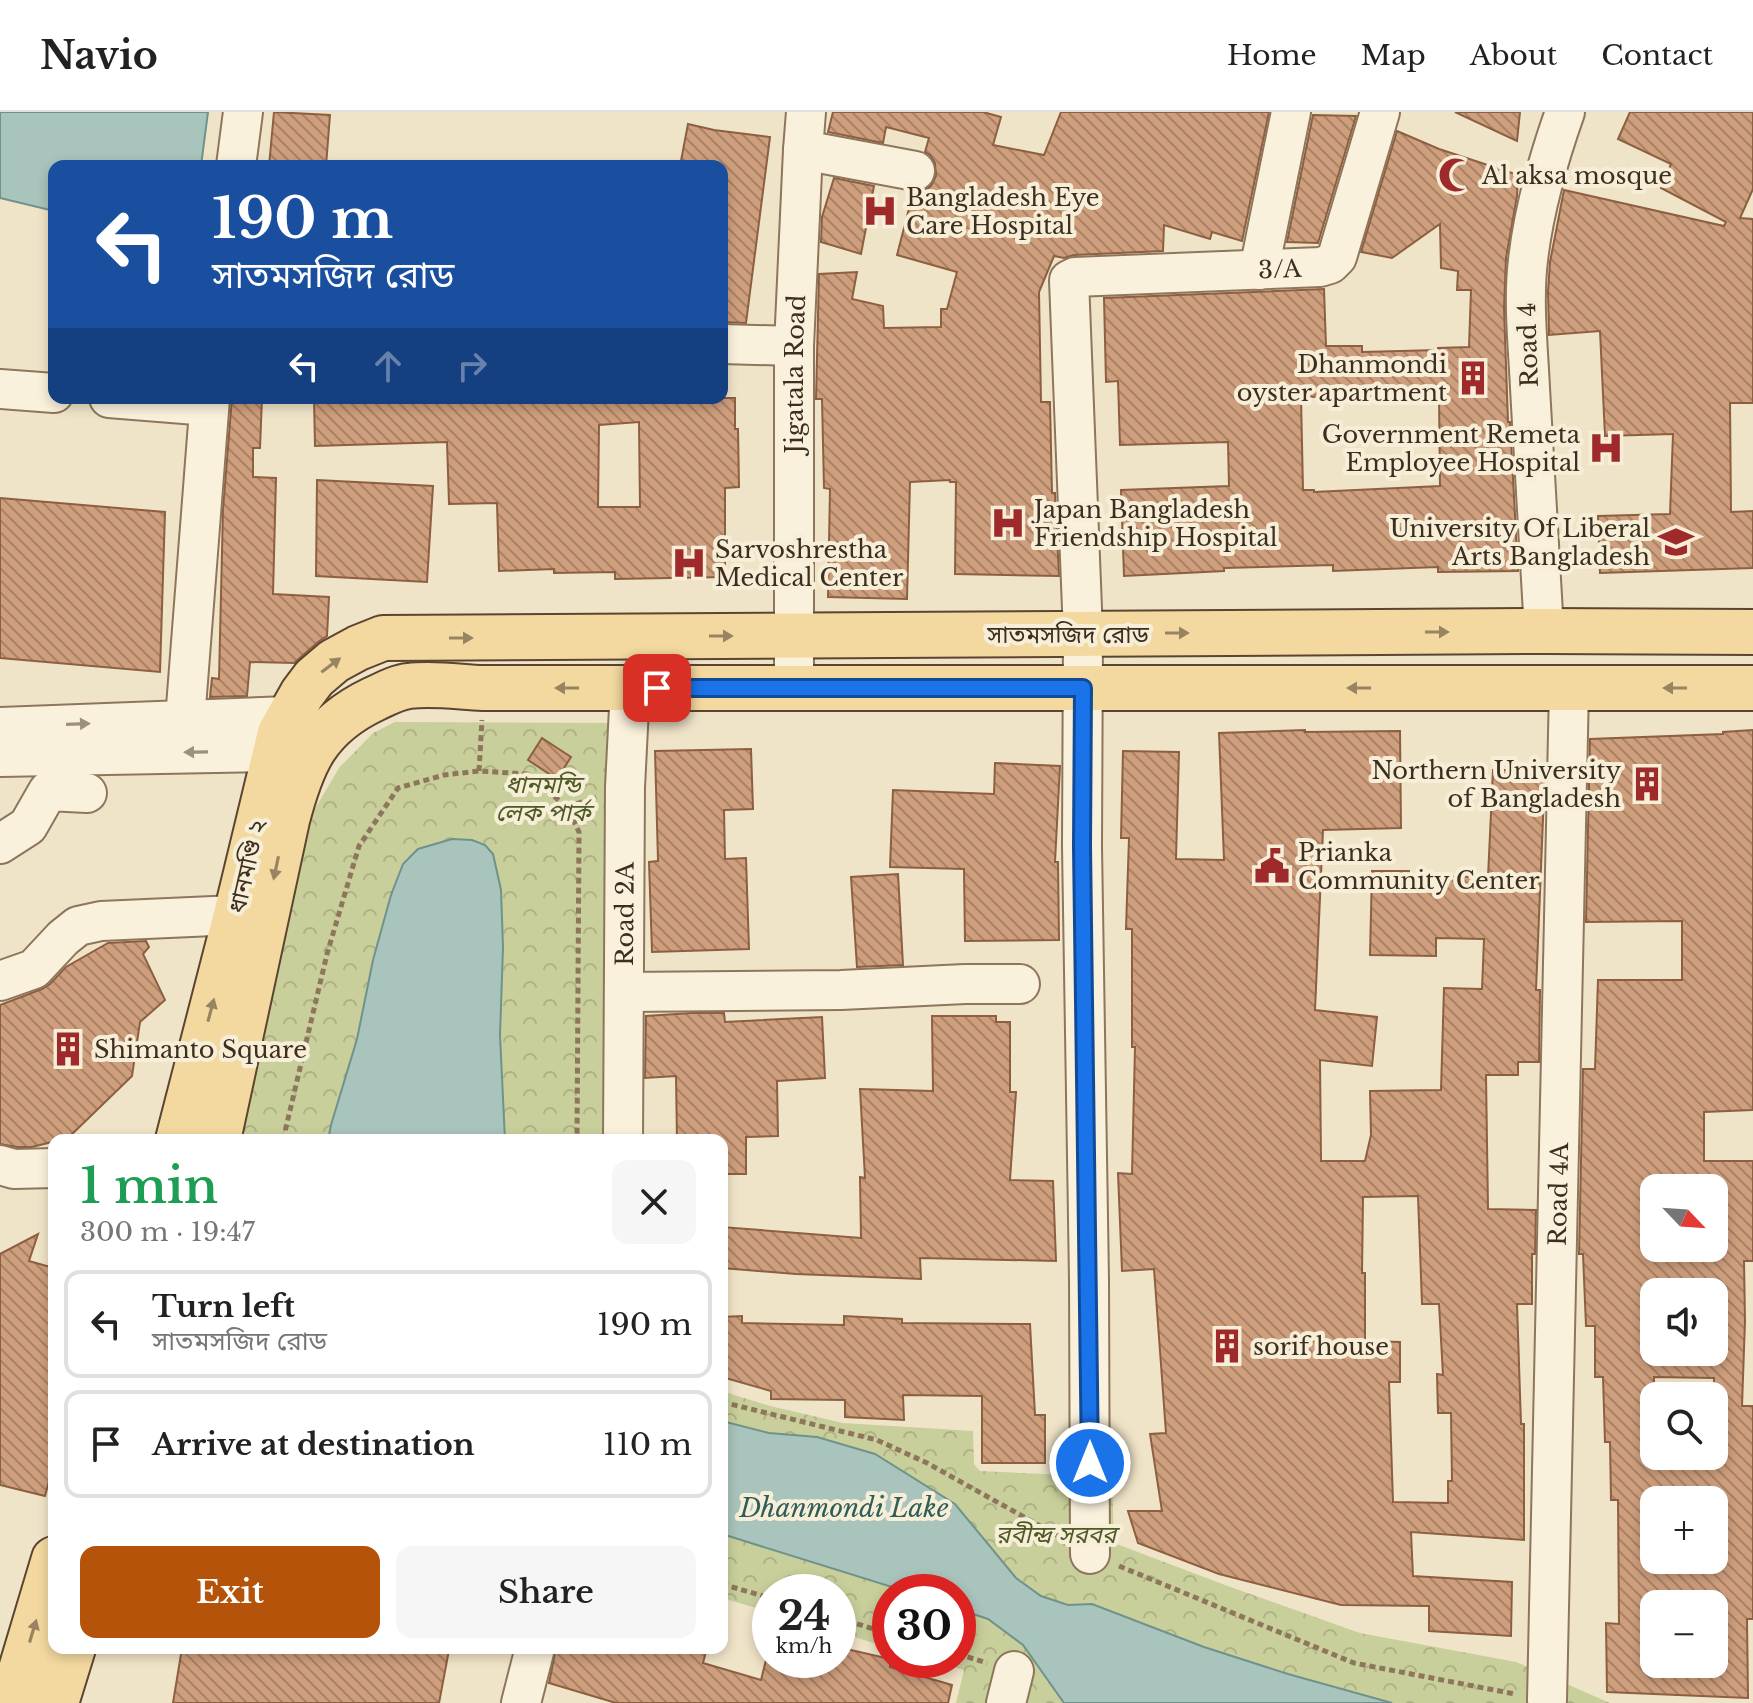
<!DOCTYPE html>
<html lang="en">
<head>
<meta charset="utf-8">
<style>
  body { margin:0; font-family:"Libre Baskerville","Noto Sans Bengali",serif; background:#f6f6f6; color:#222; height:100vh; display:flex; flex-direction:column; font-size:30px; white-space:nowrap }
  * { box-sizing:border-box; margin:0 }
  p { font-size:26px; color:#767676 }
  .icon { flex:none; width:44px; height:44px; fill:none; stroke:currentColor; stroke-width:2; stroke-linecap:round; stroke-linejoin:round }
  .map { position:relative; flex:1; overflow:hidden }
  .panel { position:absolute; left:48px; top:1022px; width:680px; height:520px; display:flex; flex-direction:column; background:#fff; border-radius:16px; box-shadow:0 4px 12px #0003 }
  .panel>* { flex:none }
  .hud { position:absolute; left:48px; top:48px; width:680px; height:244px; border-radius:16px; box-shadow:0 4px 12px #0003; background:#1a4fa0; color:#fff; overflow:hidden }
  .needle { width:52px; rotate:115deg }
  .buttons { position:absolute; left:1640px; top:1062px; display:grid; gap:16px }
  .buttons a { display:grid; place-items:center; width:88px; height:88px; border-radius:16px; background:#fff; box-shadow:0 4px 12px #0003; font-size:40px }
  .speed { position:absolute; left:752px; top:1462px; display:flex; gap:16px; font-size:40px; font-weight:700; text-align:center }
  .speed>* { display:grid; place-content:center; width:104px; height:104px; border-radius:50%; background:#fff; box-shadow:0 4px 12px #0003; line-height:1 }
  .speed small { font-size:20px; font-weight:400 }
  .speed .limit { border:12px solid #d22; background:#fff; color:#111 }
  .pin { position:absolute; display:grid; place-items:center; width:68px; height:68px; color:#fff; margin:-34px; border-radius:16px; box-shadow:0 4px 12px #0006 }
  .me { position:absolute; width:88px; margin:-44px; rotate:0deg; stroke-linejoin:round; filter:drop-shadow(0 0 6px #0008) }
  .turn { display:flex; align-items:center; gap:28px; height:168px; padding:0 32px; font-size:36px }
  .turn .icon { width:104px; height:104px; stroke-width:2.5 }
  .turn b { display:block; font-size:56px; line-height:68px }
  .lanes { display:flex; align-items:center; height:76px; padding:0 32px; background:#0003; justify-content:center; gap:40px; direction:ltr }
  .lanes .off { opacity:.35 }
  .round { display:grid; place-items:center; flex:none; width:84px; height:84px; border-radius:16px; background:#f6f6f6 }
  .headline { display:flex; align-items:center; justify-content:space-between; height:136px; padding:0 32px }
  h1 { font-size:48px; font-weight:600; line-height:60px; color:#1e9e55 }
  .button { display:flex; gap:16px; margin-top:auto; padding:16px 32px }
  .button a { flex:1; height:92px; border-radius:16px; background:#b45309; color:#fff; font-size:32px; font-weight:600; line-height:92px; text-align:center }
  .button a+a { background:#f6f6f6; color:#222 }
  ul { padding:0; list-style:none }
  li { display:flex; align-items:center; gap:24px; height:108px; margin:0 16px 12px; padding:0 16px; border:4px solid #e0e0e0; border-radius:16px }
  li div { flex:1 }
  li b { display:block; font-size:30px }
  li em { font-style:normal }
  header { display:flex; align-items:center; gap:48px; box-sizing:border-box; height:112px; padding:0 40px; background:#fff; border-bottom:2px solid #e0e0e0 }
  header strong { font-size:38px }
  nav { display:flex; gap:44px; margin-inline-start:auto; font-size:28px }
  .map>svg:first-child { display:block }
  .park { fill:url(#park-crowns) }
  .water { fill:#a9c4bc; stroke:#6f938a; stroke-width:2 }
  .building { fill:url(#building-back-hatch); stroke:#8d5f41; stroke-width:2; fill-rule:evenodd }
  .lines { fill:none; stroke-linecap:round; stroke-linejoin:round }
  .minor-casing { stroke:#8d765c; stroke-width:42 }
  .major-casing { stroke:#5b4430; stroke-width:48 }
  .path { stroke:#8d765c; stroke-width:5; stroke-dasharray:6 4; stroke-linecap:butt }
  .minor { stroke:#faf1dc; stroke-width:38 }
  .major { stroke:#f3d9a0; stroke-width:44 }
  .oneway { fill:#988460 }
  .oneway2 { fill:#9c907e }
  .route-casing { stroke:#114b97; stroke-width:20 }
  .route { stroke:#1a73e8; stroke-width:14 }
  .labels { text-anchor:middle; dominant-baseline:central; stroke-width:8; stroke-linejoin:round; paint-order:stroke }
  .poi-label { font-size:24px; fill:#3d2e20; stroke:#f7eed8; text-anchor:start }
  .street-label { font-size:24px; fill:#3d2e20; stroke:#f7eed8 }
  .park-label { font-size:24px; font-style:italic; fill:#4d5a26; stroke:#f7eed8 }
  .water-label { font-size:26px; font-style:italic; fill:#2f5d5a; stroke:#f7eed8 }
</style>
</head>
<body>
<header>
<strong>Navio</strong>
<nav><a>Home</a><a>Map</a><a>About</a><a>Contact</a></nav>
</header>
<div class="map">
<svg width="1753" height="1591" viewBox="0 0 1753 1591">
  <defs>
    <pattern id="park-crowns" width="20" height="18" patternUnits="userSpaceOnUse" patternTransform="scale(2)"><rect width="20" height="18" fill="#c9cf9b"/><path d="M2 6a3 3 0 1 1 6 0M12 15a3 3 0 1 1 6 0" fill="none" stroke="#aeb285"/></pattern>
    <pattern id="building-back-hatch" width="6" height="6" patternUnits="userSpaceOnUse" patternTransform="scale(2)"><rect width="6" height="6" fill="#cf9f7d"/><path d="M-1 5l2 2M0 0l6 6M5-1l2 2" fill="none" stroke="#a98266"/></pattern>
  </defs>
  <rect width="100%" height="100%" fill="#f0e4c8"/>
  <!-- park -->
  <g class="park">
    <path d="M395 610 617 611 621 1028H505L500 923 503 835 501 778 472 728 452 727 418 737 402 752 391 783 373 848 357 927 331 1013 328 1028H231L310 705 339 656 373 621Z"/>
    <path d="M722 1279 770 1294 843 1311 973 1319 974 1352 980 1359 1112 1365 1114 1431 1225 1473 1360 1521 1516 1550 1610 1591H1392L1288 1562 1204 1535 1093 1492 1068 1493 1041 1484 1016 1466 955 1392 817 1325 769 1321 722 1309Z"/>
    <path d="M722 1422 908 1480H890V1536L838 1520V1480H770V1500L722 1486Z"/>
    <path d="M958 1497 988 1507 1023 1533 1064 1591H956L964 1558 931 1548H958Z"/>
  </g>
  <!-- water -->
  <g class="water">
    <path d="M0 0H208L201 54H54V99L0 86Z"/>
    <path d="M452 727 472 728 485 733 493 742 501 778 503 835 500 923 505 1028H328L331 1013 357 927 373 848 391 783 403 752 418 737Z"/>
    <path d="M722 1309 769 1321 817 1325 875 1342 955 1392 1016 1466 1041 1484 1068 1493 1092 1492 1204 1535 1288 1562 1392 1591H1064L1023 1533 988 1507 958 1497V1480H908L722 1422Z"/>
  </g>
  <!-- building -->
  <g class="building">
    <path d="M274 0 330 3 326 54H269Z"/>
    <path d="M833 0H983L1001 5 993 33 1044 43 1061 0H1269L1242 129 1212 120 1210 127 1164 113 1163 139 1074 143 1064 146 1054 144 1039 180 1041 290H1050L1052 381H1055L1059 464 955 462 956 370H950V368L910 370 907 487 828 485 830 377 824 376 822 287H816L819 162 857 160 852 187 883 194 884 216 941 215V197H947L957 160 897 143 913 81 923 79 931 74 936 64 935 51 930 43 925 40 929 26 886 15 883 31 828 20Z"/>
    <path d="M1455 0H1520L1517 29Z"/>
    <path d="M1630 0H1753V77L1740 106 1753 107V291H1730L1731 400 1753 399V456L1600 461 1598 404 1670 402 1673 322 1605 324 1600 219 1549 223 1548 180 1550 150 1564 78 1724 114 1726 110 1661 76 1671 52 1618 27Z"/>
    <path d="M1313 3 1356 4 1318 131 1287 130Z"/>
    <path d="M688 12 714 18 770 25 746 211 722 210V54H680Z"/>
    <path d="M1397 19 1439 37 1518 63 1517 84 1506 146 1504 196 1508 310H1510L1518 459 1438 460V455L1333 459V453L1224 456V459L1124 464 1121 378 1229 374 1228 330 1120 333 1118 269 1106 270 1104 186 1324 177 1326 234H1362V240L1438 238V236L1469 235 1471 178H1457L1458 159 1441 156 1440 112 1392 146 1361 140ZM1439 283 1440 374 1314 380V378H1303L1301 285Z"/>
    <path d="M834 66 874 74 861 142 821 130 822 105Z"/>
    <path d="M232 286H262L260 336H253V365L276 366 273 482 329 485 327 524 318 530 294 551 250 550 247 584 210 585 212 566 219 567 223 397Z"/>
    <path d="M314 286H735V317H738L739 375 725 376V465L615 467V460L554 461V457L499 459 497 391 449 392 447 330 315 334ZM639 310 640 395H598L599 313Z"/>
    <path d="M317 368 433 374 427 470 316 464Z"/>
    <path d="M0 386 165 400 160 560 0 546Z"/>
    <path d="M1305 618V620L1400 619 1401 716 1323 718 1315 898 1377 905 1372 954 1320 948 1321 1049H1365L1371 1023 1370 979 1441 978 1444 876 1482 877 1484 827 1436 826V844L1370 843 1372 759H1409V764L1488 765 1493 658H1545L1536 878H1540L1539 950H1518V963H1486L1488 1097 1536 1098 1535 1142H1532V1192H1517L1521 1312H1524V1428L1411 1420 1413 1464 1512 1470 1511 1524 1429 1519V1494L1341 1493 1219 1462 1138 1431 1128 1399H1162L1150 1322 1166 1321 1154 1157 1122 1159 1118 1061 1132 1062 1135 935H1132V817H1126L1129 726H1121L1123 639 1179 640 1176 747 1224 748 1219 621ZM1418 1084 1422 1192H1439L1443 1263 1437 1262 1438 1301H1451L1452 1369H1448V1391L1393 1390 1389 1270H1400V1230L1365 1229V1161H1362L1363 1085Z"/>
    <path d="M1753 618V998L1704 1000V1049H1753V1149H1744L1745 1209 1742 1294H1753V1507H1747L1748 1586 1607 1580 1606 1511 1619 1512 1618 1388H1611L1610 1330H1605L1603 1265H1595V1214H1586L1583 1142H1579L1583 957H1595L1598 868H1682V809L1586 810 1590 627 1723 622V620ZM1654 1076H1714V1136H1654ZM1654 1180H1714V1240H1654ZM1654 1265 1714 1266V1350L1654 1348ZM1654 1388H1714V1448H1654ZM1654 1492H1714V1552H1654Z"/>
    <path d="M542 626 571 645 557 667 528 648Z"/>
    <path d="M751 637 753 697 724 698 725 747 746 746 749 837 652 840 649 750 658 749 655 639Z"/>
    <path d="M995 651 1060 654 1055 750H1058L1059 828 965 829 964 757 890 755 893 678 994 682Z"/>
    <path d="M898 762 903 853 857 855 851 765Z"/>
    <path d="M146 829 149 835 143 842 165 888 140 910 132 964 68 1026 32 1035H17L0 1032V893L42 877 50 872 66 855 108 831Z"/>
    <path d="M692 901H724L725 910 822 905 825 966 777 969 778 1024 746 1025V1062H722V1028H677L676 964 645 966 646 904Z"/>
    <path d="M932 904H996V910H1010V980H1016L1010 1068 1053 1069 1056 1149 920 1146 921 1167 796 1162 722 1156V1115L861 1126 860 1065 865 1066 860 977 933 979Z"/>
    <path d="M38 1122 29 1149 54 1156V1350L45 1384 0 1373V1142Z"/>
    <path d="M742 1204V1211L844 1213V1204L902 1207V1211L1030 1212 1035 1303H1045V1351H982V1284L903 1283 904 1308 845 1305V1288L771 1287V1279L722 1265V1205Z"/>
    <path d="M838 1535 890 1547V1555L952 1573 948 1591H616L549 1571 556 1536H707L703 1551 761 1568 766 1548H838Z"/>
    <path d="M182 1536H437L449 1538 439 1591H173Z"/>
  </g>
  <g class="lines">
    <!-- minor casing -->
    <g class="minor-casing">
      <g id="minor">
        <path d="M803 38 915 59"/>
        <path d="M236 54 243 0"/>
        <path d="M1259 158 1291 0"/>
        <path d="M722 232 794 234"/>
        <path d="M0 277 54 281"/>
        <path d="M109 286 209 294"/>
        <path d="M1544 519C1539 438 1534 357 1530 276 1528 233 1523 190 1528 148 1534 96 1548 48 1565 0"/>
        <path id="s1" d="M794 576V234L803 38 806 0"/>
        <path d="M185 608 210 286"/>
        <path d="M0 615 289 604"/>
        <path d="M0 645 274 640"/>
        <path d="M0 732 28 714 48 679 87 681"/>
        <path d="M0 869 34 857 63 826 78 814 101 809 236 803"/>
        <path d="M624 880 841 878 965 872H1020"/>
        <path id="s2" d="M623 1028 625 675 630 576"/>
        <path d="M0 1053 14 1057 54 1056"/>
        <path id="s3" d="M1090 1442 1089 1168 1082 734 1083 522 1069 168 1075 165 1320 155 1330 152 1337 145 1380 0"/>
        <path id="s4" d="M1547 1588 1569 576"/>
        <path d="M521 1591 535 1536"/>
        <path d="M1006 1591 1014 1559"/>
      </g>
    </g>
    <!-- major casing -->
    <g class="major-casing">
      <g id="major">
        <path d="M178 1028 236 803 280 621 302 582 314 566 334 549 358 536 383 526 1544 519 1753 520"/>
        <path d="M218 1028 287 708C302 650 317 614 374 587 385 582 397 575 409 574 433 571 459 575 483 576H1753"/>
        <path d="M11 1591 54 1447"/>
        <path d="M56 1591 73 1536"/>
      </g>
    </g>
    <!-- path -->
    <g class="path">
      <path d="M479 659 482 608"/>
      <path d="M567 695 596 685"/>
      <path d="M283 1028 327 842 359 734 398 676 444 663 479 659 527 662 567 695 579 720 577 1028"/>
      <path d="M722 1290 877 1328 927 1351 1060 1425"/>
      <path d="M1119 1454 1354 1551 1515 1582"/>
      <path d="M722 1472 770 1486"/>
      <path d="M838 1506 890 1522"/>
      <path d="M958 1542 987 1551"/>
    </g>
    <!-- minor -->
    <use href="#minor" class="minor"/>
    <!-- major -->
    <use href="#major" class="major"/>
  </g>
  <!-- one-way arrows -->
  <defs><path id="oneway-solid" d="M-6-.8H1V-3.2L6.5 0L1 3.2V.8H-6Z" transform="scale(2)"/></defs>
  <g class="oneway">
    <use href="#oneway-solid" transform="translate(1437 520)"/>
    <use href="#oneway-solid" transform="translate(1177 521)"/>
    <use href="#oneway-solid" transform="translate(721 524)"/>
    <use href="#oneway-solid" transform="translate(461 526)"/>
    <use href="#oneway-solid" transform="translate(331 553) rotate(-37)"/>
    <use href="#oneway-solid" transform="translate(567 576) rotate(180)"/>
    <use href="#oneway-solid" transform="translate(1359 576) rotate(180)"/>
    <use href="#oneway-solid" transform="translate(1675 576) rotate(180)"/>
    <use href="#oneway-solid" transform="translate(276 756) rotate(102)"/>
    <use href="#oneway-solid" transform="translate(211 898) rotate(-75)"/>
    <use href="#oneway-solid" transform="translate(33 1519) rotate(-73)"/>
  </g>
  <g class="oneway2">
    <use href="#oneway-solid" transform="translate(78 612) rotate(-2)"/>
    <use href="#oneway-solid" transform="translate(196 640) rotate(179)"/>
  </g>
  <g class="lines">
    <!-- route casing -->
    <g class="route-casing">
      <path id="route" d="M657 576H1083L1082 734 1090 1351"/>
    </g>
    <!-- route -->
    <use href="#route" class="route"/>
  </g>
  <!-- icons -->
  <defs>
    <g id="mosque-bare" transform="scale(2.76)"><path d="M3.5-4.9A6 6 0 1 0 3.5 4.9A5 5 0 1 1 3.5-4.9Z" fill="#9e2a2b" stroke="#f7eed8" stroke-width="2.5" paint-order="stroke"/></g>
    <g id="hospital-bare" transform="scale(2.76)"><path d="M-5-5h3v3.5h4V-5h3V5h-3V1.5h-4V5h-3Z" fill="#9e2a2b" stroke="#f7eed8" stroke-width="2.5" paint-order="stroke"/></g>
    <g id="building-bare" transform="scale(2.76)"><path d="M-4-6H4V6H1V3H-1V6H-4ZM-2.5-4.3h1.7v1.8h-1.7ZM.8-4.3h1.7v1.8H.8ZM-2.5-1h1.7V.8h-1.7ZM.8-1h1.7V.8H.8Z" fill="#9e2a2b" stroke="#f7eed8" stroke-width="2.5" paint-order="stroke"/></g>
    <g id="university-bare" transform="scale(2.76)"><path d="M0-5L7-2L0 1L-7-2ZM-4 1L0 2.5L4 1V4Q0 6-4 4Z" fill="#9e2a2b" stroke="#f7eed8" stroke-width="2.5" paint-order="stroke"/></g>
    <g id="civic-bare" transform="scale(2.76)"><path d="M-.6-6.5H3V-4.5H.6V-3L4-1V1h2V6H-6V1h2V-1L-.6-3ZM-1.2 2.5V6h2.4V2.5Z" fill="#9e2a2b" stroke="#f7eed8" stroke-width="2.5" paint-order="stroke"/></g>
  </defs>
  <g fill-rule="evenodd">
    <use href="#mosque-bare" x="1456" y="63"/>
    <use href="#hospital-bare" x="880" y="99"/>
    <use href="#building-bare" x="1473" y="266"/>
    <use href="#hospital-bare" x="1606" y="336"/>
    <use href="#hospital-bare" x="1008" y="411"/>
    <use href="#university-bare" x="1676" y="430"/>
    <use href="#hospital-bare" x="689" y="451"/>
    <use href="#building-bare" x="1647" y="672"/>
    <use href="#civic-bare" x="1272" y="754"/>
    <use href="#building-bare" x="68" y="937"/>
    <use href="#building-bare" x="1227" y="1234"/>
  </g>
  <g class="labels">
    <!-- poi labels -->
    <g class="poi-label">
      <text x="1482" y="63">Al aksa mosque</text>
      <text x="906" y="85">Bangladesh Eye<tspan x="906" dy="28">Care Hospital</tspan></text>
      <text x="1447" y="252" text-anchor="end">Dhanmondi<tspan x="1447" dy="28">oyster apartment</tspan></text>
      <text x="1580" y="322" text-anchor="end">Government Remeta<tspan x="1580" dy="28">Employee Hospital</tspan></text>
      <text x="1034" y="397">Japan Bangladesh<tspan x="1034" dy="28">Friendship Hospital</tspan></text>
      <text x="1650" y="416" text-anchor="end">University Of Liberal<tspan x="1650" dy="28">Arts Bangladesh</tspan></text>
      <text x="715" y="437">Sarvoshrestha<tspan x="715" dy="28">Medical Center</tspan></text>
      <text x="1621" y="658" text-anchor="end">Northern University<tspan x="1621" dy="28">of Bangladesh</tspan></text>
      <text x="1298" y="740">Prianka<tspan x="1298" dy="28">Community Center</tspan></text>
      <text x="94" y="937">Shimanto Square</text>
      <text x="1253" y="1234">sorif house</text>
    </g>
    <!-- street labels -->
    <g class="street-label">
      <text stroke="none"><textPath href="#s3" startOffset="1486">3/A</textPath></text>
      <text transform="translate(1528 233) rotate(-92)">Road 4</text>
      <text stroke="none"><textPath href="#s1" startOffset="314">Jigatala Road</textPath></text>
      <text x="1068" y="522">সাতমসজিদ রোড</text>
      <text transform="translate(247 754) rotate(-77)">ধানমণ্ডি ২</text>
      <text stroke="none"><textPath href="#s2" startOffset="226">Road 2A</textPath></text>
      <text stroke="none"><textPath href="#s4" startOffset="506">Road 4A</textPath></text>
    </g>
    <!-- park labels -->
    <g class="park-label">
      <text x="543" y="672">ধানমন্ডি<tspan x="543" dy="28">লেক পার্ক</tspan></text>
      <text x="1056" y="1422">রবীন্দ্র সরবর</text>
    </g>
    <!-- water labels -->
    <g class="water-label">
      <text x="844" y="1396">Dhanmondi Lake</text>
    </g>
  </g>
</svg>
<div class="buttons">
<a><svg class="needle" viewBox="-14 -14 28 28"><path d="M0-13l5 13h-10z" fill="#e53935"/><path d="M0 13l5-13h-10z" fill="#767676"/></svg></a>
<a><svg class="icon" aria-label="sound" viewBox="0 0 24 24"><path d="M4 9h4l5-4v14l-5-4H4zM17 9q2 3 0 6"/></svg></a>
<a><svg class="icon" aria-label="search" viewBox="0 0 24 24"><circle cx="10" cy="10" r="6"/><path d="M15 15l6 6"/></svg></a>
<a>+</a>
<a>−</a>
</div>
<div class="speed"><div>24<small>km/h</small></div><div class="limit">30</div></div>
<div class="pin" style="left:657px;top:576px;background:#d93025"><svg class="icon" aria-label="arrive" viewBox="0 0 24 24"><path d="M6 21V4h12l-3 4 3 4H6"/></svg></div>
<svg class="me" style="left:1090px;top:1351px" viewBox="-20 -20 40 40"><circle r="17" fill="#1a73e8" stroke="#fff" stroke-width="3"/><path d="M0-11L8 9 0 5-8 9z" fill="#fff"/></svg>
<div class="hud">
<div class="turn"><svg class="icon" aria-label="left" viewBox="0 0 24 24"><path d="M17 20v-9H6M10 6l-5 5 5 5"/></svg><div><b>190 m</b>সাতমসজিদ রোড</div></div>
<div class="lanes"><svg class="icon" aria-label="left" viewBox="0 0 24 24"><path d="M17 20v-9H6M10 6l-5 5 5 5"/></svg><svg class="icon off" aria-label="ahead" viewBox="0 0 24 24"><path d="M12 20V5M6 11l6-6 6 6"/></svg><svg class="icon off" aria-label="right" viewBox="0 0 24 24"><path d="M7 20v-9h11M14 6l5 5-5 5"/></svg></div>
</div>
<section class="panel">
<div class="headline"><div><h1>1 min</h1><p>300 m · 19:47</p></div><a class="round"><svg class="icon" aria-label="close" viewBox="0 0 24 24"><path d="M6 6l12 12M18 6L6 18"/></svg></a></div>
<ul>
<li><svg class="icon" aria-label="left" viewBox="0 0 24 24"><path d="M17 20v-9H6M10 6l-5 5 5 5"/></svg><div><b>Turn left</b><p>সাতমসজিদ রোড</p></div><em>190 m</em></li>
<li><svg class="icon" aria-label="arrive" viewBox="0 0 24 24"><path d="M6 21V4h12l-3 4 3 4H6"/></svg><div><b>Arrive at destination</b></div><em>110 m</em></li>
</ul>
<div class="button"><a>Exit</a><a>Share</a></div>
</section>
</div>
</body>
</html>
